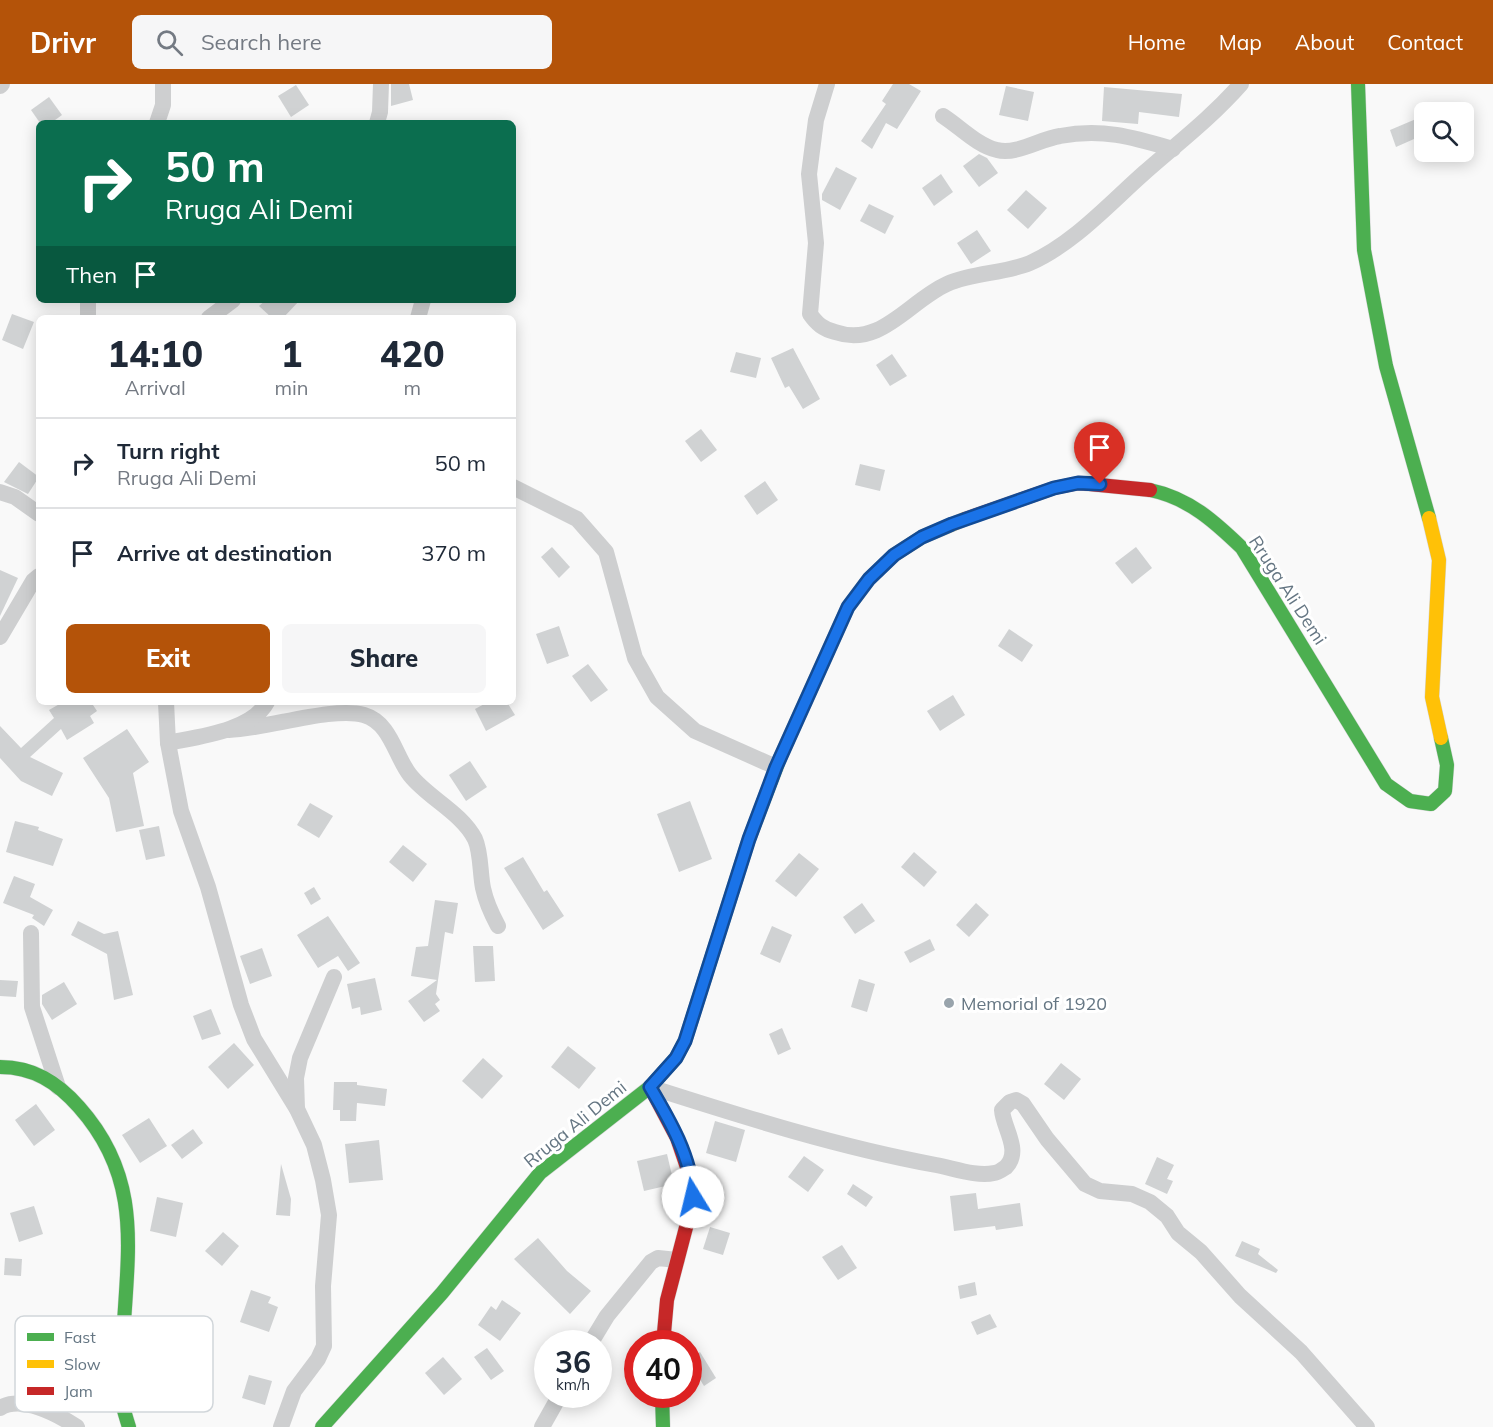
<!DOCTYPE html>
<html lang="en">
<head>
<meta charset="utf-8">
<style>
  body { margin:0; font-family:Mulish,sans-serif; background:#f6f6f7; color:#1f2937; height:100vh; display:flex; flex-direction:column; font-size:22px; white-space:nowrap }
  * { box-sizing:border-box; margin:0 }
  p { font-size:20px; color:#747a83 }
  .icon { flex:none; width:33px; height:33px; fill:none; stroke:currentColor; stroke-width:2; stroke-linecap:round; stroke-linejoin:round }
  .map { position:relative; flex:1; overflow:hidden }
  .sheet { position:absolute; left:36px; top:231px; width:480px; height:390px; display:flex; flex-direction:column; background:#fff; border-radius:9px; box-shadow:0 3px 15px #0003 }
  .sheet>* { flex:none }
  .hud { position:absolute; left:36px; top:36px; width:480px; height:183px; border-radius:9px; box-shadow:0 3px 15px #0003; background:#0b6e4f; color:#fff; overflow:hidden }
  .fabs { position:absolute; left:1414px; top:18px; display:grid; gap:12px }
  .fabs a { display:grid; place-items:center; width:60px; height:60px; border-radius:9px; background:#fff; box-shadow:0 3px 15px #0003; font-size:30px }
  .speed { position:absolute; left:534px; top:1246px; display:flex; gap:12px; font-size:30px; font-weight:700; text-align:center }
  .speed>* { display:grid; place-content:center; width:78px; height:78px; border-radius:50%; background:#fff; box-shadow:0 3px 15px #0003; line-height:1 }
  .speed small { font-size:15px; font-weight:400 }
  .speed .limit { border:9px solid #d22; background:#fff; color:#111 }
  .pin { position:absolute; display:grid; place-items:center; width:51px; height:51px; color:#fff; margin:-62px -26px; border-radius:50% 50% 50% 0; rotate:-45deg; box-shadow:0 0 6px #0007 }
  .pin .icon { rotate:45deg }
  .me { position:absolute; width:66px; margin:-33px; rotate:351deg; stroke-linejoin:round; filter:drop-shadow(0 0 4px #0008) }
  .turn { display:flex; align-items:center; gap:21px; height:126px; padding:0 30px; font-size:27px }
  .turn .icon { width:78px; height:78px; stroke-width:2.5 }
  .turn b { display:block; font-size:42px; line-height:51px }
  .then { display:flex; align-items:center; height:57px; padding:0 30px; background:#0003; gap:12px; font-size:22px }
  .eta { display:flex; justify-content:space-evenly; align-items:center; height:102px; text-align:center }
  .eta b { font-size:36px; font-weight:800; line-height:42px }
  .button { display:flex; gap:12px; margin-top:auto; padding:12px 30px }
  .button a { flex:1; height:69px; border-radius:9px; background:#b45309; color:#fff; font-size:24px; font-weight:800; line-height:69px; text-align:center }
  .button a+a { background:#f6f6f7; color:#1f2937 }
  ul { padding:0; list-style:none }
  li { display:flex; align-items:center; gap:18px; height:90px; padding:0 30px; border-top:2px solid #e0e1e3 }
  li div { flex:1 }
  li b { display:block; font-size:22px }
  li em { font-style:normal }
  header { display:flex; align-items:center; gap:36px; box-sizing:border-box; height:84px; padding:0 30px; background:#b45309; color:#fff }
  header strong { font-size:28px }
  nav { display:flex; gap:33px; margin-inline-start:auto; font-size:21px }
  .search { width:420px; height:54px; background:#f6f6f7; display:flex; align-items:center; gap:15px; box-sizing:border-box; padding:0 21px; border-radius:9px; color:#747a83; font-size:22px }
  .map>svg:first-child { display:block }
  .building { fill:#d0d2d3 }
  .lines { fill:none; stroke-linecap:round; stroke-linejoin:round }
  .fast-casing { stroke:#d5d6d7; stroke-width:15 }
  .slow-casing { stroke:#d5d6d7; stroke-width:15 }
  .jam-casing { stroke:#d5d6d7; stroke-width:15 }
  .street { stroke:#cecfd0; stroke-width:16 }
  .fast { stroke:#4caf50; stroke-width:14 }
  .slow { stroke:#ffc107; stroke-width:14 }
  .jam { stroke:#c62828; stroke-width:14 }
  .route-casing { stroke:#114b97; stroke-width:15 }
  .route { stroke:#1a73e8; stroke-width:10 }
  .poi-dot { fill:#99a4ac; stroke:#fff; stroke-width:2 }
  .labels { text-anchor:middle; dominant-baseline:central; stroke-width:6; stroke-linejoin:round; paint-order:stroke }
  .street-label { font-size:18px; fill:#657683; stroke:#fff }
  .poi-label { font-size:18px; fill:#657683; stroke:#fff; text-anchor:start }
  .key { fill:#fff; stroke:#d1d6da; stroke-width:1.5 }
  .key-label { font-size:16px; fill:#657683 }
</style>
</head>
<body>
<header>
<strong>Drivr</strong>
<div class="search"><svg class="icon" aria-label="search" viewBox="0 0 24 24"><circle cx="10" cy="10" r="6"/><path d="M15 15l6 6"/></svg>Search here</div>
<nav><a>Home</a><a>Map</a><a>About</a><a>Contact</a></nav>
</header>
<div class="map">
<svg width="1493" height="1343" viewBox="0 0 1493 1343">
  <rect width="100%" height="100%" fill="#f9f9f9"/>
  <!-- building -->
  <g class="building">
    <path d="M391 0H409L413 16 391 22Z"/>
    <path d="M893 0H909L921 7 897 45 886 39 872 65 861 57 886 20 882 17Z"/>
    <path d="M296 1 309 21 291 33 278 12Z"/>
    <path d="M1006 2 1034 8 1028 37 999 31Z"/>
    <path d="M1104 3 1182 10 1179 33 1139 28 1138 40 1102 37Z"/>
    <path d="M49 13 62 31 51 39H40L31 26Z"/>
    <path d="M1416 35 1423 51 1396 63 1390 46Z"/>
    <path d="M979 70 987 74 998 89 979 103 963 82Z"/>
    <path d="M836 83 857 94 840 126 822 116V110Z"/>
    <path d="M941 90 953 108 934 122 922 104Z"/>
    <path d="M1026 106 1047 124 1028 145 1007 126Z"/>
    <path d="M869 120 894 132 885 150 860 137Z"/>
    <path d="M977 146 991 167 971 180 957 159Z"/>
    <path d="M266 216H300L283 234H272L259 222Z"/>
    <path d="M12 230 34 238 23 265 2 256Z"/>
    <path d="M793 264 820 315 803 325 789 302 785 304 771 274Z"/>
    <path d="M736 268 761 274 756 294 730 288Z"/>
    <path d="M892 270 907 292 890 302 876 281Z"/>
    <path d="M701 345 717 366 701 378 685 357Z"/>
    <path d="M19 378 39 393 28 410 4 398Z"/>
    <path d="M860 380 885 386 880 407 855 401Z"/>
    <path d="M765 397 778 416 757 431 744 412Z"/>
    <path d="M552 463 570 483 559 494 541 473Z"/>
    <path d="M1136 463 1152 484 1132 500 1115 479Z"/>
    <path d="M0 486 18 494 0 532Z"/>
    <path d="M559 542 569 572 547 580 536 550Z"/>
    <path d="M1009 545 1033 561 1022 578 998 562Z"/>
    <path d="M588 580 608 606 591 618 572 592Z"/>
    <path d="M953 611 965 631 940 647 927 627Z"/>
    <path d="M63 618H91L97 627 90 632 94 639 67 656 61 645 30 673 63 689 52 712 21 697 0 674V642L21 664 54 634 49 626Z"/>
    <path d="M488 618H507L515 631 486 647 475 625Z"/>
    <path d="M127 645 149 678 133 689 144 742 116 748 109 714 83 674Z"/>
    <path d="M470 677 487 703 466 717 449 691Z"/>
    <path d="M690 717 712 775 679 788 657 730Z"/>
    <path d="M310 719 333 732 319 754 297 741Z"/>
    <path d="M15 737 39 743 38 746 63 755 53 782 6 768Z"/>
    <path d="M159 742 165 772 146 776 139 746Z"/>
    <path d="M403 761 427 780 413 798 389 778Z"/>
    <path d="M914 768 937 788 924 803 901 783Z"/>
    <path d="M799 769 819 785 796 813 775 797Z"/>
    <path d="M523 773 544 808 547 806 564 832 543 846 504 784Z"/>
    <path d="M14 792 35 800 30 813 53 826 44 842 32 834 34 831 3 819Z"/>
    <path d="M314 803 321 815 311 821 304 809Z"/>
    <path d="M435 816 458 819 453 850 445 848 436 910 440 916 435 920 440 927 424 938 408 917 437 896 411 892 416 863 428 862Z"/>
    <path d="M862 819 875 837 855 850 843 833Z"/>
    <path d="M976 819 989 831 969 853 956 841Z"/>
    <path d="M328 832 360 879 348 887 338 872 318 884 297 851Z"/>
    <path d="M78 837 104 850 118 847 133 911 114 916 107 870 71 851Z"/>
    <path d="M772 842 792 851 780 879 760 870Z"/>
    <path d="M930 855 935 866 910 879 904 868Z"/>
    <path d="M473 862H493L495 897 475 898Z"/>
    <path d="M262 864 272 892 250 900 240 872Z"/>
    <path d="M375 894 382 926 361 931 360 923 352 925 347 900Z"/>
    <path d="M859 895 875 900 867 928 851 923Z"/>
    <path d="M0 896 18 897 16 913 0 912Z"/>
    <path d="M64 898 77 920 52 936 42 920V911Z"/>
    <path d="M211 925 221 950 202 956 193 932Z"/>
    <path d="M782 944 791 965 778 971 769 950Z"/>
    <path d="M234 959 254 981 228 1005 208 983Z"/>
    <path d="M568 962 596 984 579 1005 551 983Z"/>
    <path d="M483 974 503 992 482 1015 462 997Z"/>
    <path d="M1061 979 1081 995 1064 1016 1044 1000Z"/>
    <path d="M334 998H357V1001L387 1005 385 1022 357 1019 356 1037H340V1026H333Z"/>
    <path d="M36 1020 55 1046 34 1062 15 1036Z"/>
    <path d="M149 1034 167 1062 140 1079 122 1051Z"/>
    <path d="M715 1037 745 1046 736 1078 706 1069Z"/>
    <path d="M193 1045 203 1059 182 1075 171 1061Z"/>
    <path d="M379 1056 383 1096 349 1099 345 1060Z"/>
    <path d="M667 1070 674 1100 644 1107 637 1077Z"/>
    <path d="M804 1072 824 1086 808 1108 788 1093Z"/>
    <path d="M1157 1073 1174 1081 1167 1095 1173 1097 1167 1110 1145 1100Z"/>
    <path d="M281 1080 291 1115 290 1132 276 1131Z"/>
    <path d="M853 1100 873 1113 866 1123 847 1110Z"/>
    <path d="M976 1109 978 1125 1020 1119 1023 1142 996 1146 995 1142 954 1147 950 1112Z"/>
    <path d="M157 1113 183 1119 176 1153 150 1147Z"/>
    <path d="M34 1122 43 1150 19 1158 10 1129Z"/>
    <path d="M710 1143 730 1149 723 1171 703 1165Z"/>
    <path d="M223 1148 239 1162 222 1182 205 1167Z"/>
    <path d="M538 1154 567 1187 591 1207 570 1230 514 1175Z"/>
    <path d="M1242 1157 1260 1165 1258 1170 1278 1186 1276 1189 1235 1172Z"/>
    <path d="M842 1161 857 1184 838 1196 822 1173Z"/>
    <path d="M5 1174 22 1175 21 1192 4 1191Z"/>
    <path d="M975 1198 977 1211 960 1215 958 1202Z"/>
    <path d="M251 1206 271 1213 268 1219 278 1223 269 1248 240 1238Z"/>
    <path d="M502 1216 521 1229 500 1257 478 1241 491 1222 496 1226Z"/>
    <path d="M990 1230 997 1243 977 1251 971 1238Z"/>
    <path d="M487 1264 504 1287 491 1296 474 1273Z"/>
    <path d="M700 1268 716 1294 704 1302 688 1276Z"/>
    <path d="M443 1273 462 1295 444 1311 425 1289Z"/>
    <path d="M249 1291 272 1297 265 1321 242 1314Z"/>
  </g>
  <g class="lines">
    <!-- fast casing -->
    <g class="fast-casing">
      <g id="fast">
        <path d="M1358 0 1364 166 1386 282 1429 434"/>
        <path d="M1150 406C1189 414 1215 438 1242 464L1386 700 1410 717 1431 720 1445 707 1447 681 1441 654"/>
        <path d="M0 983C33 983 57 998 79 1023 144 1096 127 1168 123 1257 122 1274 117 1295 121 1312 122 1322 126 1333 129 1343"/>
        <path d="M662 1311 663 1343"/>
        <path d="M322 1343 442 1209 540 1089 650 1003 676 974 685 957 749 755 780 674"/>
      </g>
    </g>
    <!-- slow casing -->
    <g class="slow-casing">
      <g id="slow">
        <path d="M1429 434 1439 476 1432 613 1441 654"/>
        <path d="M780 674 848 523 869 495 894 471 922 453 965 435"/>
      </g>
    </g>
    <!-- jam casing -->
    <g class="jam-casing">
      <g id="jam">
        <path d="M965 435 1054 404 1079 399 1150 406"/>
        <path d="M650 1003 677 1054 692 1098 689 1132 667 1216 663 1260"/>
      </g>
    </g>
    <!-- street -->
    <g class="street">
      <path d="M827 0 816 36 809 90 816 159 810 230C817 240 823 245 835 248 881 264 909 217 947 200 973 188 1004 190 1030 179 1073 160 1109 120 1144 89 1178 59 1210 35 1241 0"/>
      <path d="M0 2 2 0"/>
      <path d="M943 32C960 43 978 62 997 66 1017 71 1040 55 1060 52 1102 44 1132 53 1173 65"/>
      <path d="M157 39 163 21V0"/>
      <path d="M377 39 380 28 381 0"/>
      <path d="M88 234V216"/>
      <path d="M209 234 233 216"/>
      <path d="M418 234 423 216"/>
      <path d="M513 403 577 435 606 468 635 574 657 613 695 647 776 683"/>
      <path d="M0 408 15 413 39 430"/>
      <path d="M0 553 33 497 39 492"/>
      <path d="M166 618 168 659 181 727 208 803 241 921 254 955 297 1025 314 1061 323 1096 329 1131 323 1202 324 1262 318 1275 294 1307 281 1343"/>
      <path d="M229 646C266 645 333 622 364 631 391 639 395 672 410 691 428 714 461 728 475 755 481 768 480 789 483 804 486 818 491 829 498 842"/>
      <path d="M168 659C197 653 252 647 267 618"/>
      <path d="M31 849 32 923 58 1003"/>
      <path d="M650 1003C744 1033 838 1063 936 1081 953 1084 977 1093 994 1089 998 1089 1003 1085 1006 1083 1022 1066 1003 1044 1002 1026L1010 1018 1016 1016 1023 1020 1047 1055 1085 1100 1100 1107 1132 1110 1150 1118 1167 1132 1178 1149 1201 1168 1240 1212 1301 1268 1367 1343"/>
      <path d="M297 1025 296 994 300 974 334 893"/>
      <path d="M590 1260 607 1232 651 1178 658 1174 677 1176"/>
      <path d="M0 1324C22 1311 57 1330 77 1343"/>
      <path d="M542 1343 560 1311"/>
    </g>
    <!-- fast -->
    <use href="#fast" class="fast"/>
    <!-- slow -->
    <use href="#slow" class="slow"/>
    <!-- jam -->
    <use href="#jam" class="jam"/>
  </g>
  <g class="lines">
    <!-- route casing -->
    <g class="route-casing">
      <path id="route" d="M693 1113C692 1074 669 1035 650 1003L676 974 685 957 749 755 776 683 848 523 869 495 894 471 922 453 952 440 1054 404 1078 399 1100 400"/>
    </g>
    <!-- route -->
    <use href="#route" class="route"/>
  </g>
  <!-- markers -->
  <circle class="poi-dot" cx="949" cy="919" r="6"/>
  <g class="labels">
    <!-- street labels -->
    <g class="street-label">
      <text transform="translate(1288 506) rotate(57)">Rruga Ali Demi</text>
      <text transform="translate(575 1040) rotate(-39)">Rruga Ali Demi</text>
    </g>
    <!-- poi labels -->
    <g class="poi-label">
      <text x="961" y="919">Memorial of 1920</text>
    </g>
  </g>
  <!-- legend -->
  <rect x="15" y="1232" width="198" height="96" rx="9" class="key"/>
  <rect x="27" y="1249" width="27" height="8" fill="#4caf50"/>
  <rect x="27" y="1276" width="27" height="8" fill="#ffc107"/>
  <rect x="27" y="1303" width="27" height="8" fill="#c62828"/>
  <g class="key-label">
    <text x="64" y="1259">Fast</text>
    <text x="64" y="1286">Slow</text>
    <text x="64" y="1313">Jam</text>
  </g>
</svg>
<div class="fabs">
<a><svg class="icon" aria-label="search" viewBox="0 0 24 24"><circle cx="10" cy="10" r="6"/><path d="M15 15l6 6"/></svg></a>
</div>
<div class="speed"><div>36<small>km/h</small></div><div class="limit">40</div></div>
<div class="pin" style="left:1100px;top:400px;background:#d93025"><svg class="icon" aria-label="arrive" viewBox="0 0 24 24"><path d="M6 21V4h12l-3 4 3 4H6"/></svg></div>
<svg class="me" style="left:693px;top:1113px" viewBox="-20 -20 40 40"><circle r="19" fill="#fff"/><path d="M0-13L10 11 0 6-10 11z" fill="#1a73e8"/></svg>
<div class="hud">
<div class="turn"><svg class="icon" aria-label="right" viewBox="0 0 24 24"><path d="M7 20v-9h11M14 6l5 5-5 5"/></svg><div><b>50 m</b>Rruga Ali Demi</div></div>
<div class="then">Then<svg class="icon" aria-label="arrive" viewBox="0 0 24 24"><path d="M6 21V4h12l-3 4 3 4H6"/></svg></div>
</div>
<section class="sheet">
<div class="eta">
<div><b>14:10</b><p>Arrival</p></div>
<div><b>1</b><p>min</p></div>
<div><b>420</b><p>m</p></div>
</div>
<ul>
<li><svg class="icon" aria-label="right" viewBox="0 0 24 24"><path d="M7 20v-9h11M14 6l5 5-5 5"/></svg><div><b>Turn right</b><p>Rruga Ali Demi</p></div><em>50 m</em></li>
<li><svg class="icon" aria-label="arrive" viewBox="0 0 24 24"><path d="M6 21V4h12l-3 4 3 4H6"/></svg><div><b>Arrive at destination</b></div><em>370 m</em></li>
</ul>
<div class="button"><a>Exit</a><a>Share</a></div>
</section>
</div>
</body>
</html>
